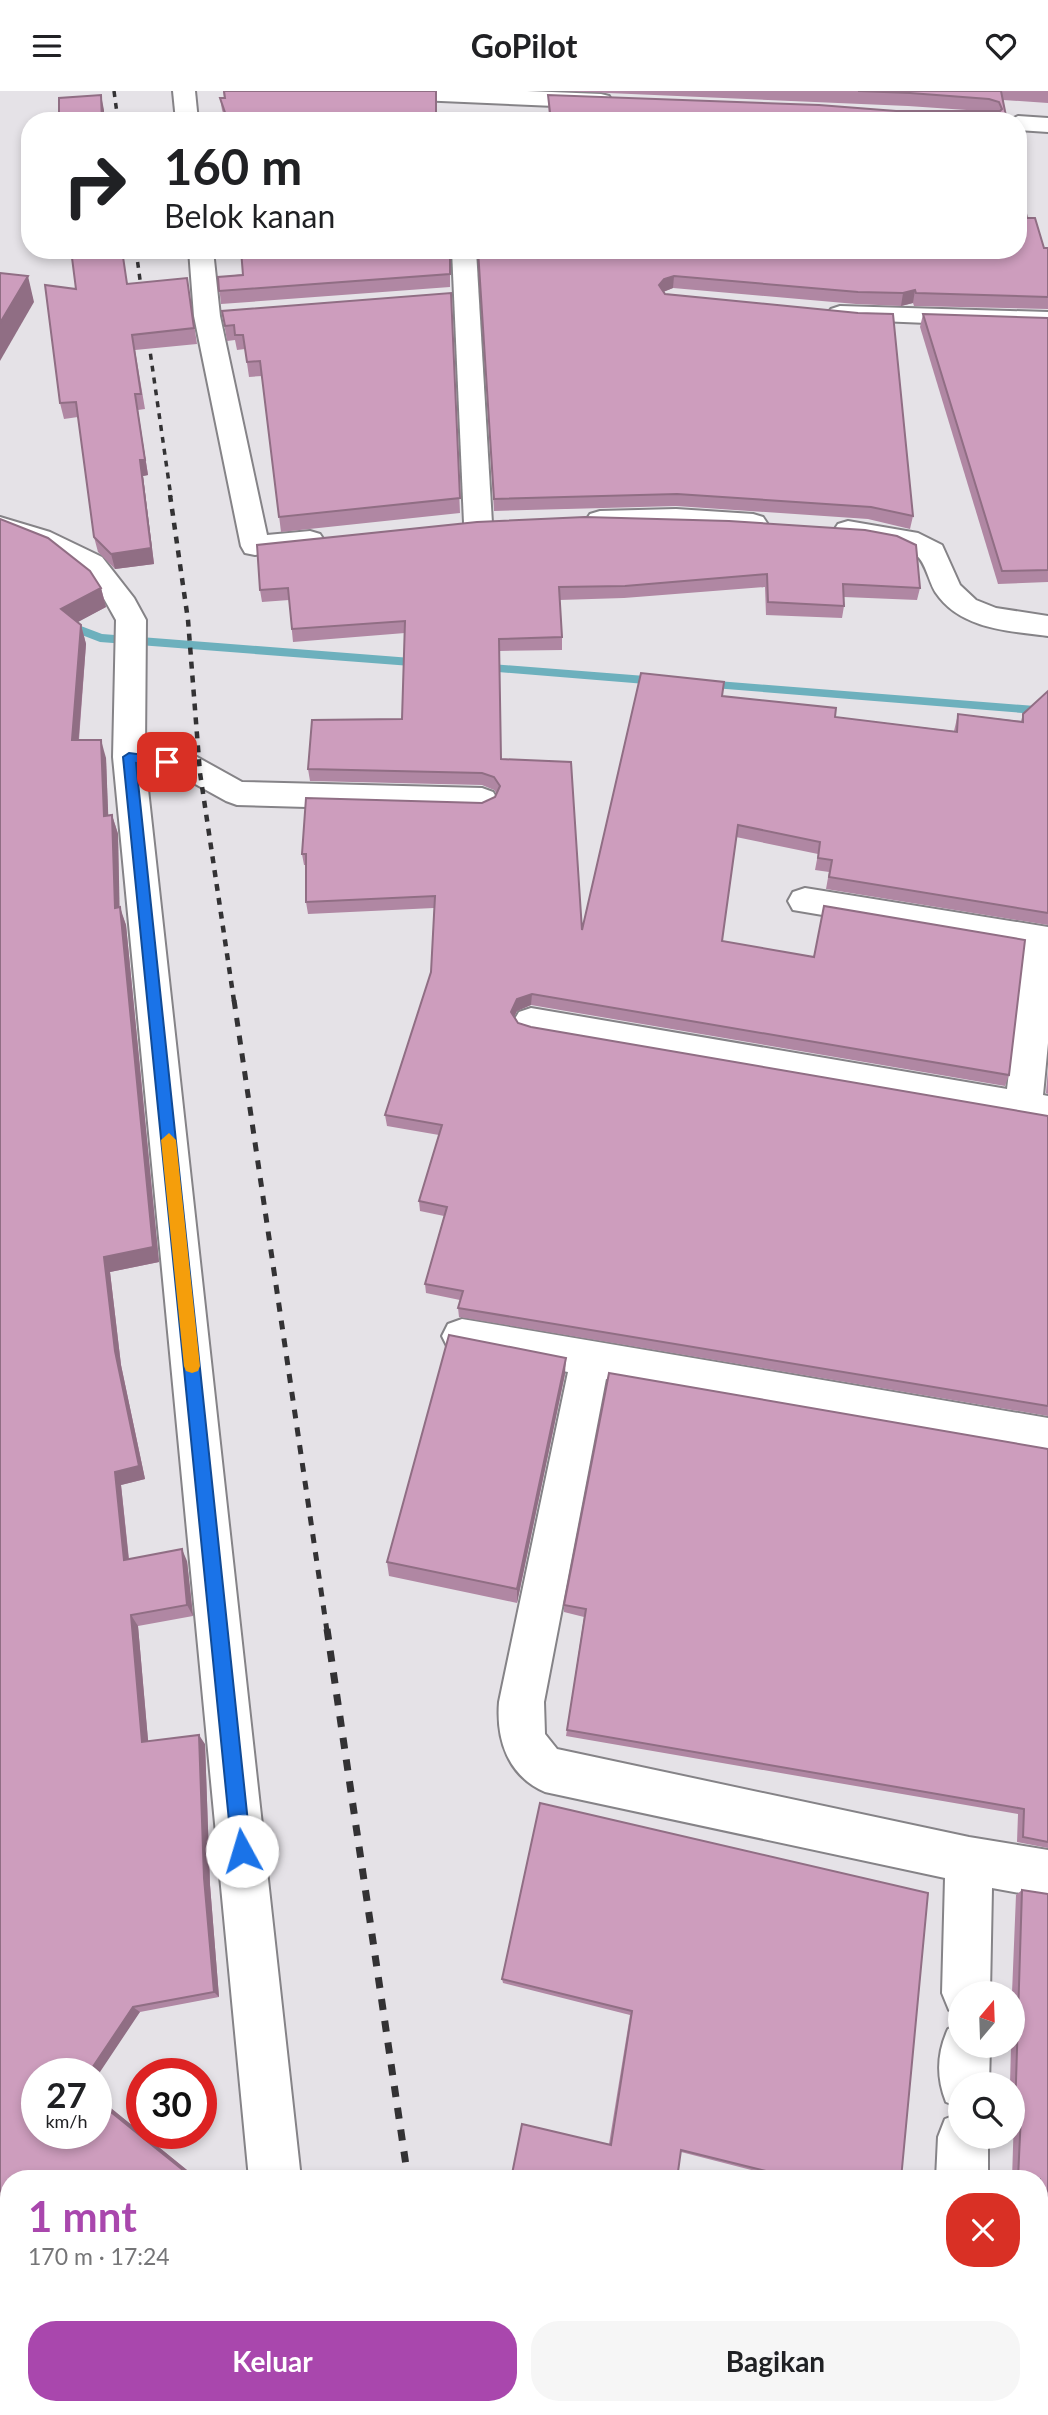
<!DOCTYPE html>
<html lang="id">
<head>
<meta charset="utf-8">
<style>
  body { margin:0; font-family:Lato,sans-serif; background:#f6f6f6; color:#202124; height:100vh; display:flex; flex-direction:column; font-size:26px; white-space:nowrap }
  * { box-sizing:border-box; margin:0 }
  p { font-size:23px; color:#757577 }
  .icon { flex:none; width:38px; height:38px; fill:none; stroke:currentColor; stroke-width:2; stroke-linecap:round; stroke-linejoin:round }
  .map { position:relative; flex:1; overflow:hidden }
  .details { position:absolute; left:0px; top:2079px; width:1048px; height:245px; display:flex; flex-direction:column; background:#fff; border-radius:28px 28px 0 0; box-shadow:0 4px 10px #0003 }
  .details>* { flex:none }
  .hud { position:absolute; left:21px; top:21px; width:1006px; height:147px; border-radius:28px; box-shadow:0 4px 10px #0003; background:#fff; color:#202124; overflow:hidden }
  .needle { width:46px; rotate:19deg }
  .fabs { position:absolute; left:948px; top:1890px; display:grid; gap:14px }
  .fabs a { display:grid; place-items:center; width:77px; height:77px; border-radius:50%; background:#fff; box-shadow:0 4px 10px #0003; font-size:35px }
  .speed { position:absolute; left:21px; top:1967px; display:flex; gap:14px; font-size:35px; font-weight:700; text-align:center }
  .speed>* { display:grid; place-content:center; width:91px; height:91px; border-radius:50%; background:#fff; box-shadow:0 4px 10px #0003; line-height:1 }
  .speed small { font-size:18px; font-weight:400 }
  .speed .limit { border:10px solid #d22; background:#fff; color:#111 }
  .pin { position:absolute; display:grid; place-items:center; width:60px; height:60px; color:#fff; margin:-30px; border-radius:14px; box-shadow:0 4px 10px #0006 }
  .me { position:absolute; width:77px; margin:-38px; rotate:354deg; stroke-linejoin:round; filter:drop-shadow(0 0 5px #0008) }
  .turn { display:flex; align-items:center; gap:24px; height:147px; padding:0 28px; font-size:32px }
  .turn .icon { width:91px; height:91px; stroke-width:2.5 }
  .turn b { display:block; font-size:49px; line-height:60px }
  .round { display:grid; place-items:center; flex:none; width:74px; height:74px; border-radius:28px; background:#f6f6f6 }
  .summary { display:flex; align-items:center; justify-content:space-between; height:119px; padding:0 28px }
  h1 { font-size:42px; font-weight:700; line-height:52px; color:#a947ad }
  .primary-button { display:flex; gap:14px; margin-top:auto; padding:14px 28px }
  .primary-button a { flex:1; height:80px; border-radius:28px; background:#a947ad; color:#fff; font-size:28px; font-weight:700; line-height:80px; text-align:center }
  .primary-button a+a { background:#f6f6f6; color:#202124 }
  header { display:flex; justify-content:space-between; align-items:center; height:91px; padding:0 28px; background:#fff; font-size:32px; font-weight:700 }
  .map>svg:first-child { display:block }
  .lines { fill:none; stroke-linecap:round; stroke-linejoin:round }
  .stream { fill:#6db0bd; fill-rule:evenodd }
  .street-casing { stroke:#858387; stroke-width:4 }
  .street { fill:#fff; fill-rule:evenodd }
  .rail-far3 { stroke:#333234; stroke-width:3.5; stroke-dasharray:6 6; stroke-linecap:butt }
  .rail-far2 { stroke:#333234; stroke-width:4.5; stroke-dasharray:7 7; stroke-linecap:butt }
  .rail-far1 { stroke:#333234; stroke-width:5; stroke-dasharray:9 9; stroke-linecap:butt }
  .rail { stroke:#333234; stroke-width:7; stroke-dasharray:11 11; stroke-linecap:butt }
  .wall { fill:#b087a3 }
  .shaded-wall { fill:#906e84 }
  .building { fill:#cd9dbd; stroke:#906e84; stroke-width:2 }
  .route { fill:#1a73e8; stroke:#114b97; stroke-width:2 }
  .slow { fill:#f59e0b }
</style>
</head>
<body>
<header><svg class="icon" aria-label="menu" viewBox="0 0 24 24"><path d="M4 6h16M4 12h16M4 18h16"/></svg>GoPilot<svg class="icon" aria-label="heart" viewBox="0 0 24 24"><path d="M12 20l-8-8c-3-5 5-10 8-4 3-6 11-1 8 4z"/></svg></header>
<div class="map">
<svg width="1048" height="2324" viewBox="0 0 1048 2324">
  <rect width="100%" height="100%" fill="#e5e2e7"/>
  <g class="lines">
    <!-- stream -->
    <g class="stream">
      <path d="M65 529 102 543 424 568 430 572 424 576 100 551 61 536 59 533Z"/>
      <path d="M478 572 658 586 664 590 658 594 474 579V573Z"/>
      <path d="M705 589 1048 616V624L701 596V590Z"/>
    </g>
    <!-- street casing -->
    <g class="street-casing">
      <g id="street">
        <path d="M173 0H195L198 30H176Z"/>
        <path d="M361 0H527L601 3 609 5 612 10 609 15 601 17 372 7 364 5Z"/>
        <path d="M1018 25 1048 27V41L1018 39V30H1008Z"/>
        <path d="M189 159H213L220 225 267 444 310 440 320 443 324 449 320 455 255 464 245 462 241 455 194 225Z"/>
        <path d="M452 159H476L492 432 488 438 478 441 468 438 464 432Z"/>
        <path d="M840 215 1048 221V237L831 228 827 223 831 218Z"/>
        <path d="M676 418 753 423 763 426 767 432 763 438 753 441 676 436 600 438 590 435 586 429 590 423 600 420Z"/>
        <path d="M0 426 50 441 102 466 134 507 146 529 145 657 197 666 242 691 482 697 493 701 498 709 493 717 482 721 237 714 226 710 179 684 146 680 301 2088H249L113 666 116 529C107 513 96 491 81 479 61 463 25 452 0 444Z"/>
        <path d="M848 430 918 442 942 454 960 494 976 509 996 517 1048 525V545C1009 540 960 538 936 502 929 492 926 471 916 464 893 450 864 452 838 445L834 439 838 433Z"/>
        <path d="M805 797 1048 836V952L1043 1004 1048 1005V1035L531 945 519 941 513 931 519 921 531 917 1007 998 1024 858 793 819 788 810 793 801Z"/>
        <path d="M462 1228 1048 1327V1365L606 1288 544 1611 545 1643 557 1658 969 1746 1048 1759V1807L992 1797 990 1902H961V1924L949 1919 942 1902 945 1787 545 1701C508 1685 496 1649 499 1611L568 1281 462 1262 448 1257 442 1245 448 1233Z"/>
        <path d="M961 1932V1955H990L989 1993H961V2017L946 2011C936 1986 937 1962 948 1938Z"/>
        <path d="M961 2022V2046H988V2088H936L938 2046 945 2028Z"/>
        <path d="M272 2315H326L327 2324H273Z"/>
        <path d="M955 2315H1010L1013 2324H959Z"/>
      </g>
    </g>
    <!-- street -->
    <use href="#street" class="street"/>
    <!-- rail-far3 -->
    <g class="rail-far3">
      <path d="M114 0 118 30"/>
      <path d="M136 159 143 211"/>
      <path d="M147 239 171 406"/>
    </g>
    <!-- rail-far2 -->
    <path class="rail-far2" d="M170 404 188 529 200 682 234 910"/>
    <!-- rail-far1 -->
    <path class="rail-far1" d="M234 909 327 1540"/>
    <!-- rail -->
    <g class="rail">
      <path d="M327 1538 408 2088"/>
      <path d="M442 2315 443 2324"/>
    </g>
  </g>
  <!-- wall -->
  <g class="wall">
    <path d="M223 0H436V30H226L222 19 220 7H224Z"/>
    <path d="M562 0H1048V12L1003 9 1007 30H549L548 4 896 20H981L908 15Z"/>
    <path d="M1027 127 1044 157H1048V218L914 215 913 212 901 215 856 213 673 197 663 201 913 425 910 438 868 428 676 415 494 420 478 159Z"/>
    <path d="M450 159V196L221 213 218 186Z"/>
    <path d="M187 187 197 253 135 259 145 318 138 319 148 384 143 385 154 473 115 478 98 461 94 446 78 326 64 328 60 312 76 198Z"/>
    <path d="M451 202 460 422 281 441 262 285 249 286 245 258 237 259 235 249 227 250 222 220Z"/>
    <path d="M923 223 1048 227V491L998 493 920 236Z"/>
    <path d="M0 428 101 497 106 516 77 531 81 534 86 553 79 649 106 667 108 725 112 724 118 743 119 816 126 834 159 1171 110 1181 121 1274 145 1388 121 1394 129 1468 187 1470 193 1525 138 1535 148 1650 205 1653 210 1794 219 1906 140 1921 37 1983 96 2042V2005L198 2088H9V2115L0 2116Z"/>
    <path d="M477 431 920 497 917 509 844 506V515L842 527 766 524 765 496 624 507 559 509 562 546V559L499 560 501 668 582 839 723 605 835 626 954 640 958 623 1021 630 1023 623 1048 600V834L826 798 829 781 815 779 818 763 736 746 722 850 1009 984 1005 995 531 914 517 920 514 926 518 932 531 936 1048 1025V1325L459 1226 458 1217 460 1209 426 1202 425 1193 444 1125 420 1120 419 1110 439 1044 387 1035 385 1024 431 881 434 817 308 823 306 811V774H304L302 763 482 712 495 706 497 703 494 699 482 694 310 690 308 678 402 628 405 542 293 551 289 509 262 511 260 499Z"/>
    <path d="M1048 979V1003L1046 1002Z"/>
    <path d="M565 1283 517 1512 389 1485 387 1471Z"/>
    <path d="M1048 1358V1757L1017 1751 1018 1723 566 1645 584 1526 564 1521V1514Z"/>
    <path d="M540 1712 901 2088H787L681 2061 609 2053 630 1924 503 1892 502 1888Z"/>
    <path d="M1022 1799 1040 2088H1012L1014 2025H1013V1993H1010L1011 1955H1013L1012 1902 1016 1804Z"/>
  </g>
  <!-- shaded-wall -->
  <g class="shaded-wall">
    <path d="M101 4 104 19V30H102Z"/>
    <path d="M28 185 34 211 0 270V232Z"/>
    <path d="M674 185 673 197 663 201 659 194 664 188Z"/>
    <path d="M915 199 913 212 901 215 903 202Z"/>
    <path d="M135 303 148 384 143 385 154 473 115 478 111 463Z"/>
    <path d="M101 497 106 516 67 537 61 518Z"/>
    <path d="M81 534 86 553 77 668 72 649Z"/>
    <path d="M101 649 106 667 109 743 104 725Z"/>
    <path d="M112 724 118 743 120 834 115 817Z"/>
    <path d="M120 816 126 834 159 1171 110 1181 121 1274 145 1388 121 1394 130 1481 124 1469 115 1381V1260L104 1166Z"/>
    <path d="M532 903 531 914 517 920 511 932V921L517 908Z"/>
    <path d="M566 1267 565 1283 517 1512V1498Z"/>
    <path d="M182 1458 187 1470 193 1525 187 1514Z"/>
    <path d="M131 1524 138 1535 149 1660 142 1651Z"/>
    <path d="M199 1644 205 1653 210 1794 219 1906 214 1901 204 1787Z"/>
    <path d="M133 1916 140 1921 96 1987V1983H88Z"/>
    <path d="M96 2005 198 2088H194L96 2009Z"/>
    <path d="M106 2315H127L158 2324H137Z"/>
    <path d="M400 2315H402L403 2324H401Z"/>
  </g>
  <!-- building -->
  <g class="building">
    <path d="M224 0H436V30H228L220 7H225Z"/>
    <path d="M858 0H1001L1007 30H551L548 4 819 14 896 20H1000L1002 18 999 11 989 8 910 2Z"/>
    <path d="M101 4 102 30H59V7Z"/>
    <path d="M1018 86 1027 127H1035L1044 157H1048V206L916 202 915 199 903 202 858 201 674 185 664 188 659 194 665 203 858 222 893 223 913 425 871 416 677 403 494 408 478 159H1018Z"/>
    <path d="M71 159H122L127 193 187 187 194 237 132 244 141 303H135L145 369H140L151 457 111 463 94 446 76 311 60 312 45 194 76 198Z"/>
    <path d="M241 159H450V183L219 200 218 186 243 184Z"/>
    <path d="M0 182 28 185 0 232Z"/>
    <path d="M451 202 460 407 279 426 260 270 247 271 243 244H235L234 234 225 235 222 220Z"/>
    <path d="M923 223 1048 227V479L1002 480Z"/>
    <path d="M585 426 729 430 865 439 897 445 916 454 920 497 843 493 844 515 768 511 767 483 625 495 559 496 562 546 499 548 501 668 571 671 582 839 641 582 724 591 722 605 836 617 835 626 957 641 958 623 1023 631V623L1048 600V822L829 786 832 769 818 767 820 751 738 734 722 850 814 866 824 815 1025 849 1009 984 532 903 517 908 511 921 518 932 531 936 1048 1025V1315L458 1217 463 1200 425 1193 447 1116 419 1110 442 1034 385 1024 431 881 435 805 306 811V763H302L306 707 482 712 495 706 500 695 494 686 482 682 308 678 312 629 402 628 405 530 292 538 288 497 260 499 257 454 477 431Z"/>
    <path d="M0 428 48 447 90 480 101 497 61 518 81 534 72 649H101L104 725 112 724 115 817 120 816 153 1156 104 1166 115 1260 139 1375 115 1381 124 1469 182 1458 187 1514 131 1524 142 1651 199 1644 204 1787 214 1901 133 1916 88 1983H37V2042H96V2009L194 2088H9V2114H0Z"/>
    <path d="M449 1244 566 1267 517 1498 387 1471Z"/>
    <path d="M609 1282 1048 1358V1751L1023 1746 1024 1718 567 1639 586 1518 564 1514Z"/>
    <path d="M540 1712 928 1802 901 2088H798L681 2059 677 2088H511L522 2033 611 2054 632 1920 502 1888Z"/>
    <path d="M1022 1799 1048 1803V2291L1040 2290V2088H1018L1021 2023 1015 2022Z"/>
    <path d="M9 2122V2195L0 2188V2134Z"/>
    <path d="M60 2315H106L137 2324H57Z"/>
    <path d="M325 2315H400L401 2324H326Z"/>
    <rect x="498" y="2315" width="452" height="9"/>
  </g>
  <!-- route -->
  <path class="route" d="M129 662 167 667 173 671 167 676 136 672 251 1760 249 1766 242 1769 235 1766 232 1760 123 666Z"/>
  <!-- slow -->
  <path class="slow" d="M169 1042 176 1049 200 1275 198 1280 192 1282 186 1280 184 1275 161 1049Z"/>
</svg>
<div class="fabs">
<a><svg class="needle" viewBox="-14 -14 28 28"><path d="M0-13l5 13h-10z" fill="#e53935"/><path d="M0 13l5-13h-10z" fill="#757577"/></svg></a>
<a><svg class="icon" aria-label="search" viewBox="0 0 24 24"><circle cx="10" cy="10" r="6"/><path d="M15 15l6 6"/></svg></a>
</div>
<div class="speed"><div>27<small>km/h</small></div><div class="limit">30</div></div>
<div class="pin" style="left:167px;top:671px;background:#d93025"><svg class="icon" aria-label="arrive" viewBox="0 0 24 24"><path d="M6 21V4h12l-3 4 3 4H6"/></svg></div>
<svg class="me" style="left:242px;top:1760px" viewBox="-20 -20 40 40"><circle r="19" fill="#fff"/><path d="M0-13L10 11 0 6-10 11z" fill="#1a73e8"/></svg>
<div class="hud">
<div class="turn"><svg class="icon" aria-label="right" viewBox="0 0 24 24"><path d="M7 20v-9h11M14 6l5 5-5 5"/></svg><div><b>160 m</b>Belok kanan</div></div>
</div>
<section class="details">
<div class="summary"><div><h1>1 mnt</h1><p>170 m · 17:24</p></div><a class="round" style="background:#d93025;color:#fff"><svg class="icon" aria-label="close" viewBox="0 0 24 24"><path d="M6 6l12 12M18 6L6 18"/></svg></a></div>
<div class="primary-button"><a>Keluar</a><a>Bagikan</a></div>
</section>
</div>
</body>
</html>
